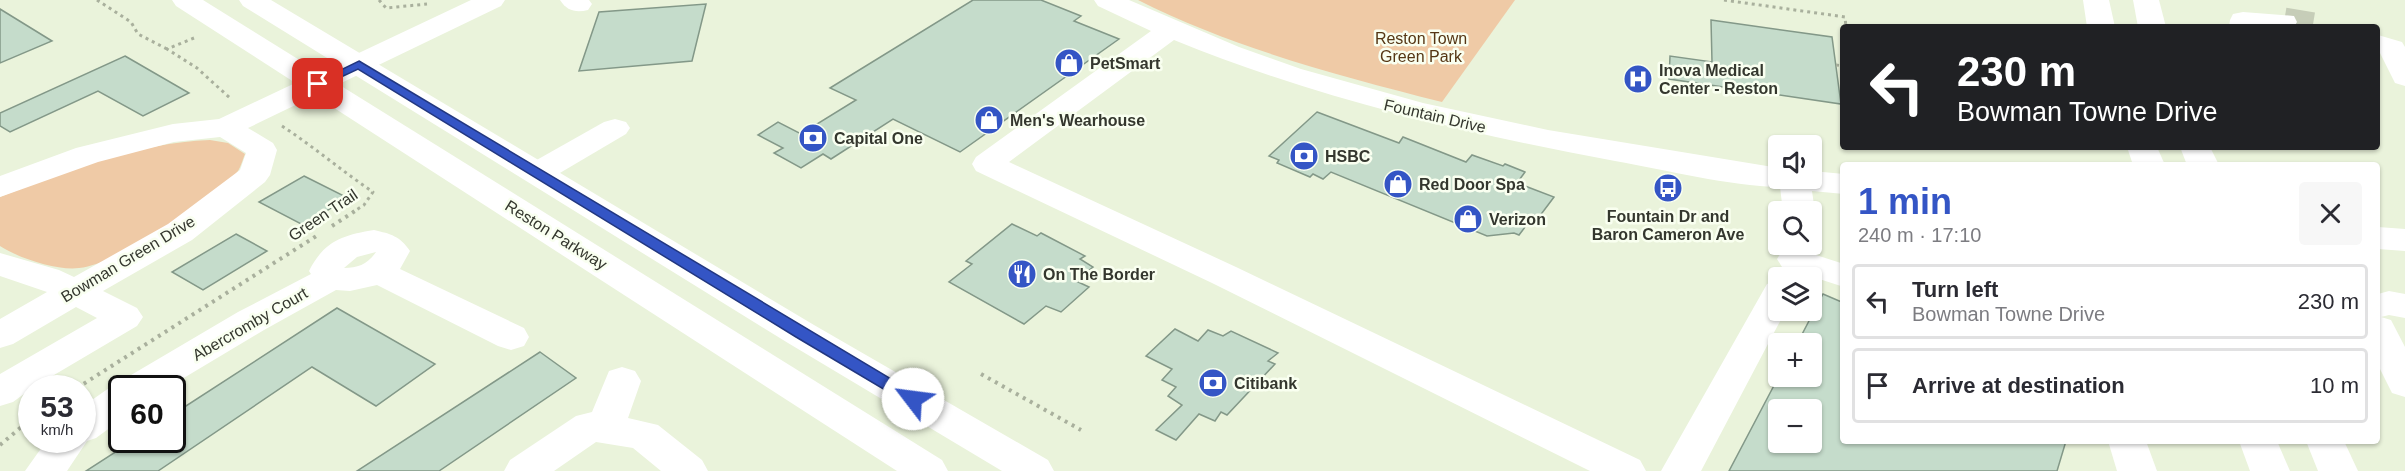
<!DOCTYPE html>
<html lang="en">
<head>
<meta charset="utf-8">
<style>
  body { margin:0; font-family:Arial,sans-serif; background:#f7f7f7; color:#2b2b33; height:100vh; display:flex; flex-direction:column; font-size:22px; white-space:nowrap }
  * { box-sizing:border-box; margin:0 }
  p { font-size:20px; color:#7c7c81 }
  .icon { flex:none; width:33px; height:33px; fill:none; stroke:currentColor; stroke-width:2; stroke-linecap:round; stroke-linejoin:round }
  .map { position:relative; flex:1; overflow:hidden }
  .details { position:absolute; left:1840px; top:162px; width:540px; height:282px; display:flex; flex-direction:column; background:#fff; border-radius:6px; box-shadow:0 2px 4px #0004 }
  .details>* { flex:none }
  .top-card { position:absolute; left:1840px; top:24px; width:540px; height:126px; border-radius:6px; box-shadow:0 2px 4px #0004; background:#202124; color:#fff; overflow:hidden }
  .buttons { position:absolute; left:1768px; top:135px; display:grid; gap:12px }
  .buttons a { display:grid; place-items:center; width:54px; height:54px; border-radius:6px; background:#fff; box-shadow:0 2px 4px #0004; font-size:30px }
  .speed { position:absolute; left:18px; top:375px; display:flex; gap:12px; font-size:30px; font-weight:700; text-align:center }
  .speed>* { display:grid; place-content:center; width:78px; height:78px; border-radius:50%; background:#fff; box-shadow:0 2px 4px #0004; line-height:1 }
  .speed small { font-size:15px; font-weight:400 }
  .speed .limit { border:3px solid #111; border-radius:9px; background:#fff; color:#111 }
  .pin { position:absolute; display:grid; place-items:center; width:51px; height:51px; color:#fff; margin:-26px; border-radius:12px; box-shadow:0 3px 9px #0006 }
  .me { position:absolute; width:66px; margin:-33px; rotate:300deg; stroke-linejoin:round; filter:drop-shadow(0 0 4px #0008) }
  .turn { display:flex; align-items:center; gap:21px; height:126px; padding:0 18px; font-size:27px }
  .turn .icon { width:78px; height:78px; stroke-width:2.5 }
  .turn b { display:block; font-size:42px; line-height:51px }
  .round { display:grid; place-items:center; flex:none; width:63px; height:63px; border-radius:6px; background:#f7f7f7 }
  .headline { display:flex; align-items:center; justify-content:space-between; height:102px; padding:0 18px }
  h1 { font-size:36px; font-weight:700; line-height:45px; color:#3455c5 }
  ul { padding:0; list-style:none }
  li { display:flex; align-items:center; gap:18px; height:75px; margin:0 12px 9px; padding:0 6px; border:3px solid #e1e1e2; border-radius:6px }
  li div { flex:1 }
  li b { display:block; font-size:22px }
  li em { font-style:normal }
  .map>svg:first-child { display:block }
  .green { fill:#efcaa6 }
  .building { fill:#c5dccb; stroke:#839888; stroke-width:1.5; fill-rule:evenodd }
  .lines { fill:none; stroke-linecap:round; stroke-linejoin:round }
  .minor-tunnel { stroke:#c6cdb8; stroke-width:29; stroke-dasharray:29 14; stroke-linecap:butt }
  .path-far1 { stroke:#a9b09d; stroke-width:3; stroke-dasharray:3 4; stroke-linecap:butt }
  .path { stroke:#a9b09d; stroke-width:4; stroke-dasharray:3 5; stroke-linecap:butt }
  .minor { fill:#fff; fill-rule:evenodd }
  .major { fill:#fff; fill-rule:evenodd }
  .route { fill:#3455c5; stroke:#223780; stroke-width:1.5 }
  .labels { text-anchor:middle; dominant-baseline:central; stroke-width:5; stroke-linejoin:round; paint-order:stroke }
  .park-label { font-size:16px; fill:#553614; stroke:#f9fff0 }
  .poi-label { font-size:16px; font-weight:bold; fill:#34372e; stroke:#f9fff0; text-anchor:start }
  .street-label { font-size:16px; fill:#34372e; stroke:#f9fff0 }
</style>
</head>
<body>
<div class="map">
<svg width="2405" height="471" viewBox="0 0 2405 471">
  <rect width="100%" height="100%" fill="#eaf3db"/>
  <!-- green -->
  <g class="green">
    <path d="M1138 0H1515L1442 102C1340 76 1233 48 1138 0Z"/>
    <path d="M210 140 228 143 245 154C243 159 241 166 238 171 213 203 119 264 79 268 58 271 18 258 0 246V197C68 170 136 143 210 140Z"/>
  </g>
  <!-- building -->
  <g class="building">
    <path d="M973 0H1041L1081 16 1074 21 1119 39 960 152 893 119 831 159 823 154 801 168 774 153 783 148 758 135 778 122 801 134 856 100 830 88Z"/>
    <path d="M706 4 692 61 579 71 599 12Z"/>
    <path d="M0 9 52 41 0 63Z"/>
    <path d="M1711 20 1832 37 1841 104 1669 79 1670 56 1712 62Z"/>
    <path d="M125 56 189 93 143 116 98 91 10 132 0 126V113Z"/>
    <path d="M1317 112 1399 143 1403 137 1466 162 1472 155 1503 166 1505 164 1525 172 1517 183 1554 197 1539 217 1534 215 1519 235 1514 233 1487 236 1331 172 1323 179 1313 174 1310 177 1277 163 1279 160 1269 156Z"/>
    <path d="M304 176 348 198 303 225 259 202Z"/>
    <path d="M1012 224 1037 236 1041 233 1085 256 1080 259 1093 267 1076 281 1089 287 1061 312 1046 306 1024 324 949 282 972 264 966 261Z"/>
    <path d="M236 234 267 251 203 290 172 272Z"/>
    <path d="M1823 294 1844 303V441H2066L2057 471H1729L1779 376H1812V344H1797ZM1779 410H1812V442H1779Z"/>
    <path d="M337 308 435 364 376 406 312 367 158 471H86L134 440H172V415Z"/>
    <path d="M1175 329 1198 341 1208 330 1223 336 1231 331 1278 353 1268 361 1275 364 1227 415 1221 412 1215 421 1199 414 1176 440 1156 430 1182 405 1168 396 1176 387 1162 380 1172 369 1146 356Z"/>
    <path d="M540 352 576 378 439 471H357Z"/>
  </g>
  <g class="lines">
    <!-- minor-tunnel -->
    <path class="minor-tunnel" d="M2284 22 2314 27"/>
    <!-- path-far1 -->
    <g class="path-far1">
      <path d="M97 0 131 22 138 34 167 49"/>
      <path d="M379 0 386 8 427 4"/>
      <path d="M1724 0 1845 17 1846 27"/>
      <path d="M194 38 167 49 197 68 231 99"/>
      <path d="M1836 65 1844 66"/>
      <path d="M282 126C314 147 342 171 373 192L364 205 353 212"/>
    </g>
    <!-- path -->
    <g class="path">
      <path d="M332 226 355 211"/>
      <path d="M981 374 1081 430"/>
      <path d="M77 388 318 235"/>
      <path d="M0 445 32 418"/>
    </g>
    <!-- minor -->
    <g class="minor">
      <path d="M471 0H505L501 6 248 128 273 143 277 150 270 175 265 182 192 240 103 291 137 308 143 317 137 326 32 388 13 402 0 406V374L97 318 76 307 13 344 0 348V319L47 292 0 276V253L59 270 74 277 168 224 240 170 246 153 220 137 174 142 98 162 0 197V176L76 148 173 124 219 119Z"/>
      <path d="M560 0H589L592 4 588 10C576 13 567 11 560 0Z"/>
      <path d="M1094 0H1129L1239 47 1301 69 1423 103 1548 130 1779 168V178H1812V171L1844 174V194L1812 191 1815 212 1812 217V212H1783L1780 187C1728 186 1667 170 1615 161 1464 133 1316 98 1174 40L1009 162 1236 267 1640 460 1646 471H1590L1212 283 976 171 972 164 976 157 1151 31 1098 6Z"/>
      <path d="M2243 12 2294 16 2297 22 2294 27H2229L2230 20 2233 14Z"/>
      <path d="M2378 35 2402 42 2405 47V86L2395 83 2380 53 2378 52Z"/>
      <path d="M615 119 626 122 630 128 626 134 548 180 537 183 526 180 521 173 526 166 604 122Z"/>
      <path d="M2378 227 2405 229V251L2378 249Z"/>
      <path d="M374 230C391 234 400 236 410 251L400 269 524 328 529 337 524 346 511 350 498 346 377 285 350 291 336 290 264 330 167 388H122V419L96 438 87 441 67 471H25L47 440H82V407L109 388 123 384 126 378 238 312 311 274 309 271C324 241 343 235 374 230ZM376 252C368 264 358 268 344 268L357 257Z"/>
      <path d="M1794 248 1844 264V287L1782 267 1777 259 1782 251Z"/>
      <path d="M1779 280V310H1786L1701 471H1661L1767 284Z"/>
      <path d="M2389 291 2405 294V318L2389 315 2381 317 2391 320 2405 347V397L2392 393 2378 365V294Z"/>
      <path d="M622 367 635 371 641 381 628 418 658 425 702 460 708 471H661L633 448 596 442 554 471H504L510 460 576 416 592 412 609 371Z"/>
      <path d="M2108 441H2146L2157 471H2117Z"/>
    </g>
    <!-- major -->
    <g class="major">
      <path d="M172 0H203L942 460 948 471H897L176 6Z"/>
      <path d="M239 0H271L814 325 1048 460 1054 471H1002L788 343 243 6Z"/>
      <path d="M2083 0H2109L2115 27H2087Z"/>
      <path d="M2133 0H2159L2166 27H2138Z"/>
      <path d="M2127 147H2157L2165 165H2133Z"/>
      <path d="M2180 147H2210L2219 165H2187Z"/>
      <path d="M2239 441H2277L2290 471H2250Z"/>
      <path d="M2306 441H2344L2358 471H2318Z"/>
    </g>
  </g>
  <!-- route -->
  <path class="route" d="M359 61 918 395 921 399 918 403H907L796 337 358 69 322 86H314L312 84Z"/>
  <!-- icons -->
  <defs>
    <g id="shop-disc" transform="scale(1.5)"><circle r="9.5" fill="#3455c5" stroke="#f9fff0"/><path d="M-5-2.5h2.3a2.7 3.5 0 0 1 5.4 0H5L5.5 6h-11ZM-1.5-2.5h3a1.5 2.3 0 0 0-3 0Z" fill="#fff"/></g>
    <g id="hospital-disc" transform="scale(1.5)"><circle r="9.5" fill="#3455c5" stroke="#f9fff0"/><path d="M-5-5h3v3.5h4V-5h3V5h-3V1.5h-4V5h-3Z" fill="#fff"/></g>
    <g id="bank-disc" transform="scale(1.5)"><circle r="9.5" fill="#3455c5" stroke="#f9fff0"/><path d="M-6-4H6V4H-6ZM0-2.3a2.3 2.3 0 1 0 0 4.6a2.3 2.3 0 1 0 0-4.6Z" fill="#fff"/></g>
    <g id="bus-disc" transform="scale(1.5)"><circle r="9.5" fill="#3455c5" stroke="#f9fff0"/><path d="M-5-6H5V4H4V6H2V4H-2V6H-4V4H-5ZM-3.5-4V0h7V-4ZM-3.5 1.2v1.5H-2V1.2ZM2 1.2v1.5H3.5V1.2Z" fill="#fff"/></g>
    <g id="restaurant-disc" transform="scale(1.5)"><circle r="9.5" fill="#3455c5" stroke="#f9fff0"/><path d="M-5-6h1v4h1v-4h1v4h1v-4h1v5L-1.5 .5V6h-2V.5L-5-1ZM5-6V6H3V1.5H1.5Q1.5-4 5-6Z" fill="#fff"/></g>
  </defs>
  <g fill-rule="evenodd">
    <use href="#shop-disc" x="1069" y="63"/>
    <use href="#hospital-disc" x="1638" y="79"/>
    <use href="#shop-disc" x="989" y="120"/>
    <use href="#bank-disc" x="813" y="138"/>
    <use href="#bank-disc" x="1304" y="156"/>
    <use href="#shop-disc" x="1398" y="184"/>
    <use href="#bus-disc" x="1668" y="188"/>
    <use href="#shop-disc" x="1468" y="219"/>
    <use href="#restaurant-disc" x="1022" y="274"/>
    <use href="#bank-disc" x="1213" y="383"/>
  </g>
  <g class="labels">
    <!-- park labels -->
    <g class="park-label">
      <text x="1421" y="38">Reston Town<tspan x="1421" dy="18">Green Park</tspan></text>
    </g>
    <!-- poi labels -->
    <g class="poi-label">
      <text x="1090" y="63">PetSmart</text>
      <text x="1659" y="70">Inova Medical<tspan x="1659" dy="18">Center - Reston</tspan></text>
      <text x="1010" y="120">Men's Wearhouse</text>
      <text x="834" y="138">Capital One</text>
      <text x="1325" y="156">HSBC</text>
      <text x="1419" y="184">Red Door Spa</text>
      <text x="1668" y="216" text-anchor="middle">Fountain Dr and<tspan x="1668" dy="18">Baron Cameron Ave</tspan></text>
      <text x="1489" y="219">Verizon</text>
      <text x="1043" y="274">On The Border</text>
      <text x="1234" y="383">Citibank</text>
    </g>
    <!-- street labels -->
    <g class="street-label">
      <text transform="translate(1435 116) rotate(13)">Fountain Drive</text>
      <text transform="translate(323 215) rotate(-34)">Green Trail</text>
      <text transform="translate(556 235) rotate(32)">Reston Parkway</text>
      <text transform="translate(128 259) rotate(-31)">Bowman Green Drive</text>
      <text transform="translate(250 324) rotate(-30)">Abercromby Court</text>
    </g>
  </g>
</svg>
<div class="buttons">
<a><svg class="icon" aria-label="sound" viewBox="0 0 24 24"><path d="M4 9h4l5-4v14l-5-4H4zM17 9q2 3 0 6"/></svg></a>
<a><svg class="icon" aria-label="search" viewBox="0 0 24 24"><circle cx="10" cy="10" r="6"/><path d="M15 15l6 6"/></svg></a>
<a><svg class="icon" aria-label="layers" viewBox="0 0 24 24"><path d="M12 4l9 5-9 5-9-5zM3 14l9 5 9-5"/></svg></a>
<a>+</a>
<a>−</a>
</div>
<div class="speed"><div>53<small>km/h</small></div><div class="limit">60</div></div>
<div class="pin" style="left:318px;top:84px;background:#d93025"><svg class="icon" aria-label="arrive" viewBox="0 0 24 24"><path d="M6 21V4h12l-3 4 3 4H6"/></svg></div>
<svg class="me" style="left:913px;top:399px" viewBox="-20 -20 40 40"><circle r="19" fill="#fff"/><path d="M0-13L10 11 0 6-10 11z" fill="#3455c5"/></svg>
<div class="top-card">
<div class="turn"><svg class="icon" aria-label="left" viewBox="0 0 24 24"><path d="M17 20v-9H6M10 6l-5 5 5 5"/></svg><div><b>230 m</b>Bowman Towne Drive</div></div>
</div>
<section class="details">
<div class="headline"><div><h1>1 min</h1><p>240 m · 17:10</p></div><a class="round"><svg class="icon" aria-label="close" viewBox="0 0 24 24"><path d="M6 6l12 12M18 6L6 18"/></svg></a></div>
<ul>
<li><svg class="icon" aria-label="left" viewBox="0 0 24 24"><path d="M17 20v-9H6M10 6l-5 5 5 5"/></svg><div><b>Turn left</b><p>Bowman Towne Drive</p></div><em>230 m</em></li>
<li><svg class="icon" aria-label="arrive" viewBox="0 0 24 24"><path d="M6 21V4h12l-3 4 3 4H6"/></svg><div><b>Arrive at destination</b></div><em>10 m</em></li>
</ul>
</section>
</div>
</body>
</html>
